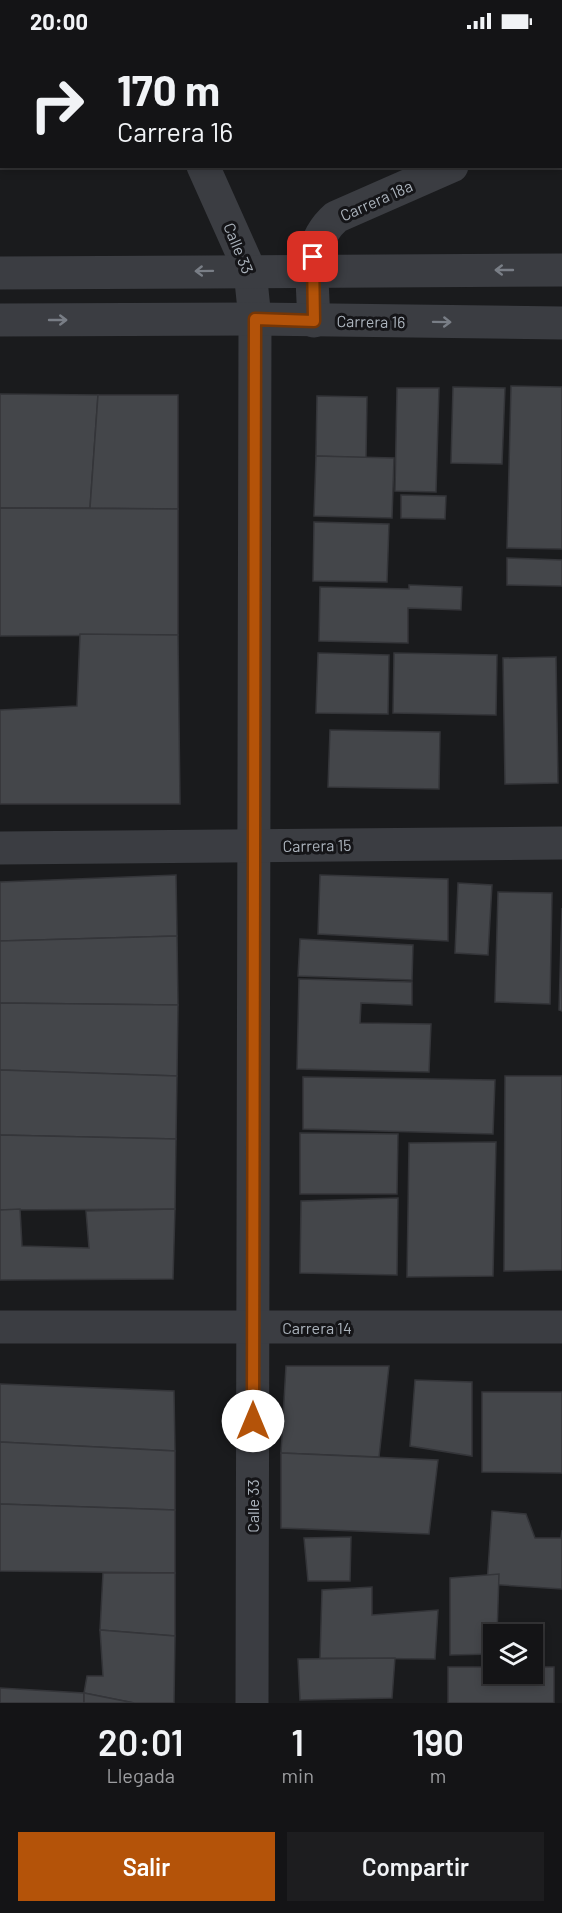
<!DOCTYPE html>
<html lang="es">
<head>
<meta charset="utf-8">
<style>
  body { margin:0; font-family:Barlow,sans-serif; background:#1d1d1f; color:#f1f3f6; height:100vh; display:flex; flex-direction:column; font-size:22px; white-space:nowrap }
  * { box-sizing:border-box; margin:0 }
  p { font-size:20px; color:#9d9ea1 }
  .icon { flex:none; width:33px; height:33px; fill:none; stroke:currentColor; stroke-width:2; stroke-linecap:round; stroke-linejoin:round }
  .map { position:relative; height:1661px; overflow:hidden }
  .side { display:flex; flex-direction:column; background:#141416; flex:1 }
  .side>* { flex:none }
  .banner { position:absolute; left:0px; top:0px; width:562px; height:126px; box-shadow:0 3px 9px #0003,0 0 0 2px #333335; background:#141416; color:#f1f3f6; overflow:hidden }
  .fabs { position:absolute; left:483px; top:1582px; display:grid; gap:12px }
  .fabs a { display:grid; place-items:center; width:60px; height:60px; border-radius:0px; background:#141416; box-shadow:0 3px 9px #0003,0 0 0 2px #333335; font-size:30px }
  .pin { position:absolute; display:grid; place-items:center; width:51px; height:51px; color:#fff; margin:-26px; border-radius:12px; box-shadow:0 3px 9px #0006 }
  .me { position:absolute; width:66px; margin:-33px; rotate:0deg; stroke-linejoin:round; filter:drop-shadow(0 0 4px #0008) }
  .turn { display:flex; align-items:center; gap:21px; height:126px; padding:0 18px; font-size:27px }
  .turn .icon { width:78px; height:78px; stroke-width:2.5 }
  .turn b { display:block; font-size:42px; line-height:51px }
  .eta { display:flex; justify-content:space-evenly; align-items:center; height:102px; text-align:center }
  .eta b { font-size:36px; font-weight:600; line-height:42px }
  .action { display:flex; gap:12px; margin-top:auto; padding:12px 18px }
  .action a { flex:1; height:69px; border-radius:0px; background:#b45309; color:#fff; font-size:24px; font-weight:600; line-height:69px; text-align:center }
  .action a+a { background:#1d1d1f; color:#f1f3f6 }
  .status { display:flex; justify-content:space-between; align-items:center; height:42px; padding:0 30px; background:#141416; direction:ltr }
  .status svg { height:16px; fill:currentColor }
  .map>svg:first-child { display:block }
  .building { fill:#44464a; stroke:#343539; stroke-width:1.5 }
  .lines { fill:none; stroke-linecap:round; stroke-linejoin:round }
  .minor { stroke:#3b3d42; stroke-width:33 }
  .tertiary { stroke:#3b3d42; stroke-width:33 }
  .oneway { stroke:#797e86 }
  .route-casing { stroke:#753606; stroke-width:15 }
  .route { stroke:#b45309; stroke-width:10 }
  .labels { text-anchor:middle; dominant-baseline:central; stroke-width:6; stroke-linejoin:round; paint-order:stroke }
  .street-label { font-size:16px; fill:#acb4bd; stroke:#151518 }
</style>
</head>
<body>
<div class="status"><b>20:00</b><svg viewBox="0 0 49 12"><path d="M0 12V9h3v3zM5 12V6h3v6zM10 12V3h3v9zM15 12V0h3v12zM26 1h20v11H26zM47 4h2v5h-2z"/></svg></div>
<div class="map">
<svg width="562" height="1661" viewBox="0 0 562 1661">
  <rect width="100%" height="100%" fill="#1a1b1d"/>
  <!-- building -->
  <g class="building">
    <path d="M213 0H312V2H209Z"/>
    <path d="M389 0H460L461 2H389Z"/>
    <path d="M511 344 562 345V507L507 506Z"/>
    <path d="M453 345 505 346 502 422 451 421Z"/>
    <path d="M397 346H439L436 450 395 449Z"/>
    <path d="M0 352 98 353 90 466H0Z"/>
    <path d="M98 353H178V467L90 466Z"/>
    <path d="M317 354 367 355 366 416 316 414Z"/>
    <path d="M316 414 394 416 392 476 314 474Z"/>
    <path d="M401 453 446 454 445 477 401 476Z"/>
    <path d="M0 466 178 467V593L0 594Z"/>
    <path d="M314 480 389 482 387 540 313 539Z"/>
    <path d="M507 516 562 518V544L507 543Z"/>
    <path d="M409 543 462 545 461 568 408 566V601L319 599 320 545 409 547Z"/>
    <path d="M80 592 178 593 180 762H0V668L77 664Z"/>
    <path d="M318 611 389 613 388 672 316 671Z"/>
    <path d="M394 611 497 613 496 673 393 671Z"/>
    <path d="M556 615 558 741 505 742 503 616Z"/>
    <path d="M330 688 440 690 439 747 328 745Z"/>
    <path d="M176 833 177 894 0 899V840Z"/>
    <path d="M320 833 448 837V899L318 892Z"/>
    <path d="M458 841 492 843 488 913 455 911Z"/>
    <path d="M498 850 552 851 550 962 495 960Z"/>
    <path d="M562 866V969L559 968Z"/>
    <path d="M177 894 178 963 0 961V899Z"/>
    <path d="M300 897 413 903 412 938 298 934Z"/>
    <path d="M299 937 412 940V963L361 961 360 981 431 982 429 1030 297 1027Z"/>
    <path d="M0 961 178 963 177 1034 0 1028Z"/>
    <path d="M0 1028 177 1034 176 1097 0 1093Z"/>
    <path d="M505 1034H562V1228L504 1229Z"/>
    <path d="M303 1035 495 1038 493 1092 303 1087Z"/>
    <path d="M300 1091 398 1092 397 1152H300Z"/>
    <path d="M0 1093 176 1097 175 1167 0 1168Z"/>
    <path d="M496 1100 493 1234 407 1235 409 1101Z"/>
    <path d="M398 1156 397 1233 300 1231 301 1159Z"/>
    <path d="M20 1167 22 1204 89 1206 86 1169 175 1167 173 1237 0 1238V1168Z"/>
    <path d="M286 1324H389L379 1415 281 1411Z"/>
    <path d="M415 1338 472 1340V1414L410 1404Z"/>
    <path d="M0 1342 174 1349 175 1409 0 1400Z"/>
    <path d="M482 1350H562V1431L482 1430Z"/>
    <path d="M0 1400 175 1409V1468L0 1462Z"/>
    <path d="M281 1411 438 1418 429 1492 281 1486Z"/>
    <path d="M0 1462 175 1468V1531L0 1529Z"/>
    <path d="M492 1469 526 1472 535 1496H561L562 1488V1547L487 1542Z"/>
    <path d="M351 1495 350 1539H308L304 1496Z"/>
    <path d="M103 1531H175V1594L100 1588Z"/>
    <path d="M499 1532 497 1593H494V1612L450 1613V1536Z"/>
    <path d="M372 1545V1573L438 1568 435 1617 320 1616 322 1548Z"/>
    <path d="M100 1588 175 1594 174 1661H134L84 1651 87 1634H103Z"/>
    <path d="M395 1616 392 1656 300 1658 298 1617Z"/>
    <path d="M448 1625H494V1632H532V1625H554V1661H448Z"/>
    <path d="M0 1646 84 1651V1661H0Z"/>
    <path d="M84 1651 134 1661H84Z"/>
  </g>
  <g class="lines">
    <!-- minor -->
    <g class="minor">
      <path d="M147 0V2"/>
      <path d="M561 77H562"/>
      <path d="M203 124 250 229 255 277 252 1661"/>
      <path d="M314 279C313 240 304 203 336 175L452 124"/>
      <path d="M0 806 562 801"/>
      <path d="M0 1285H562"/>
    </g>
    <!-- tertiary -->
    <g class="tertiary">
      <path d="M0 231 562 228"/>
      <path d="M0 278 255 277 562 281"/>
    </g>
  </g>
  <!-- one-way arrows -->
  <defs><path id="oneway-shaft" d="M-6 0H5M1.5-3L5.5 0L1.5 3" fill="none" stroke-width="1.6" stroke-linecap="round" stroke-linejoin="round" transform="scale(1.5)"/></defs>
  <g class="oneway">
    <use href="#oneway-shaft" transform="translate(504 228) rotate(180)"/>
    <use href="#oneway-shaft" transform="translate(204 229) rotate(179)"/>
    <use href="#oneway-shaft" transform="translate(58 278)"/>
    <use href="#oneway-shaft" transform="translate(442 280) rotate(1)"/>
  </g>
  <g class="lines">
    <!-- route casing -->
    <g class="route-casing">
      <path id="route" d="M253 1379 255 277 314 279 313 215"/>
    </g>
    <!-- route -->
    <use href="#route" class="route"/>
  </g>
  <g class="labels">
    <!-- street labels -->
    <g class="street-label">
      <text transform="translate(376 158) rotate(-24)">Carrera 18a</text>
      <text transform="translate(239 206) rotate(68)">Calle 33</text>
      <text transform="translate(371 279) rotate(1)">Carrera 16</text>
      <text transform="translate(317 803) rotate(-1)">Carrera 15</text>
      <text x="317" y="1285">Carrera 14</text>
      <text transform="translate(252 1464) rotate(-90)">Calle 33</text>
    </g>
  </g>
</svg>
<div class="fabs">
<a><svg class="icon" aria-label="layers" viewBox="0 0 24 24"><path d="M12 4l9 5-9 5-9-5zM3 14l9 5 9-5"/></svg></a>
</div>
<div class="pin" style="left:313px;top:215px;background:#d93025"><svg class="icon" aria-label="arrive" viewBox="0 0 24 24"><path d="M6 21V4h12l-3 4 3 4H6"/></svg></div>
<svg class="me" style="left:253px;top:1379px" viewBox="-20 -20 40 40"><circle r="19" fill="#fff"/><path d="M0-13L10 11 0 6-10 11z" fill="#b45309"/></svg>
<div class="banner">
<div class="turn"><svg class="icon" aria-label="right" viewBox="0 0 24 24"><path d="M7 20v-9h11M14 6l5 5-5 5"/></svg><div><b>170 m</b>Carrera 16</div></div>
</div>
</div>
<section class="side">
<div class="eta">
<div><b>20:01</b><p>Llegada</p></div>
<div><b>1</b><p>min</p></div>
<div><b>190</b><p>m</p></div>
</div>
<div class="action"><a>Salir</a><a>Compartir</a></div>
</section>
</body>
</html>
